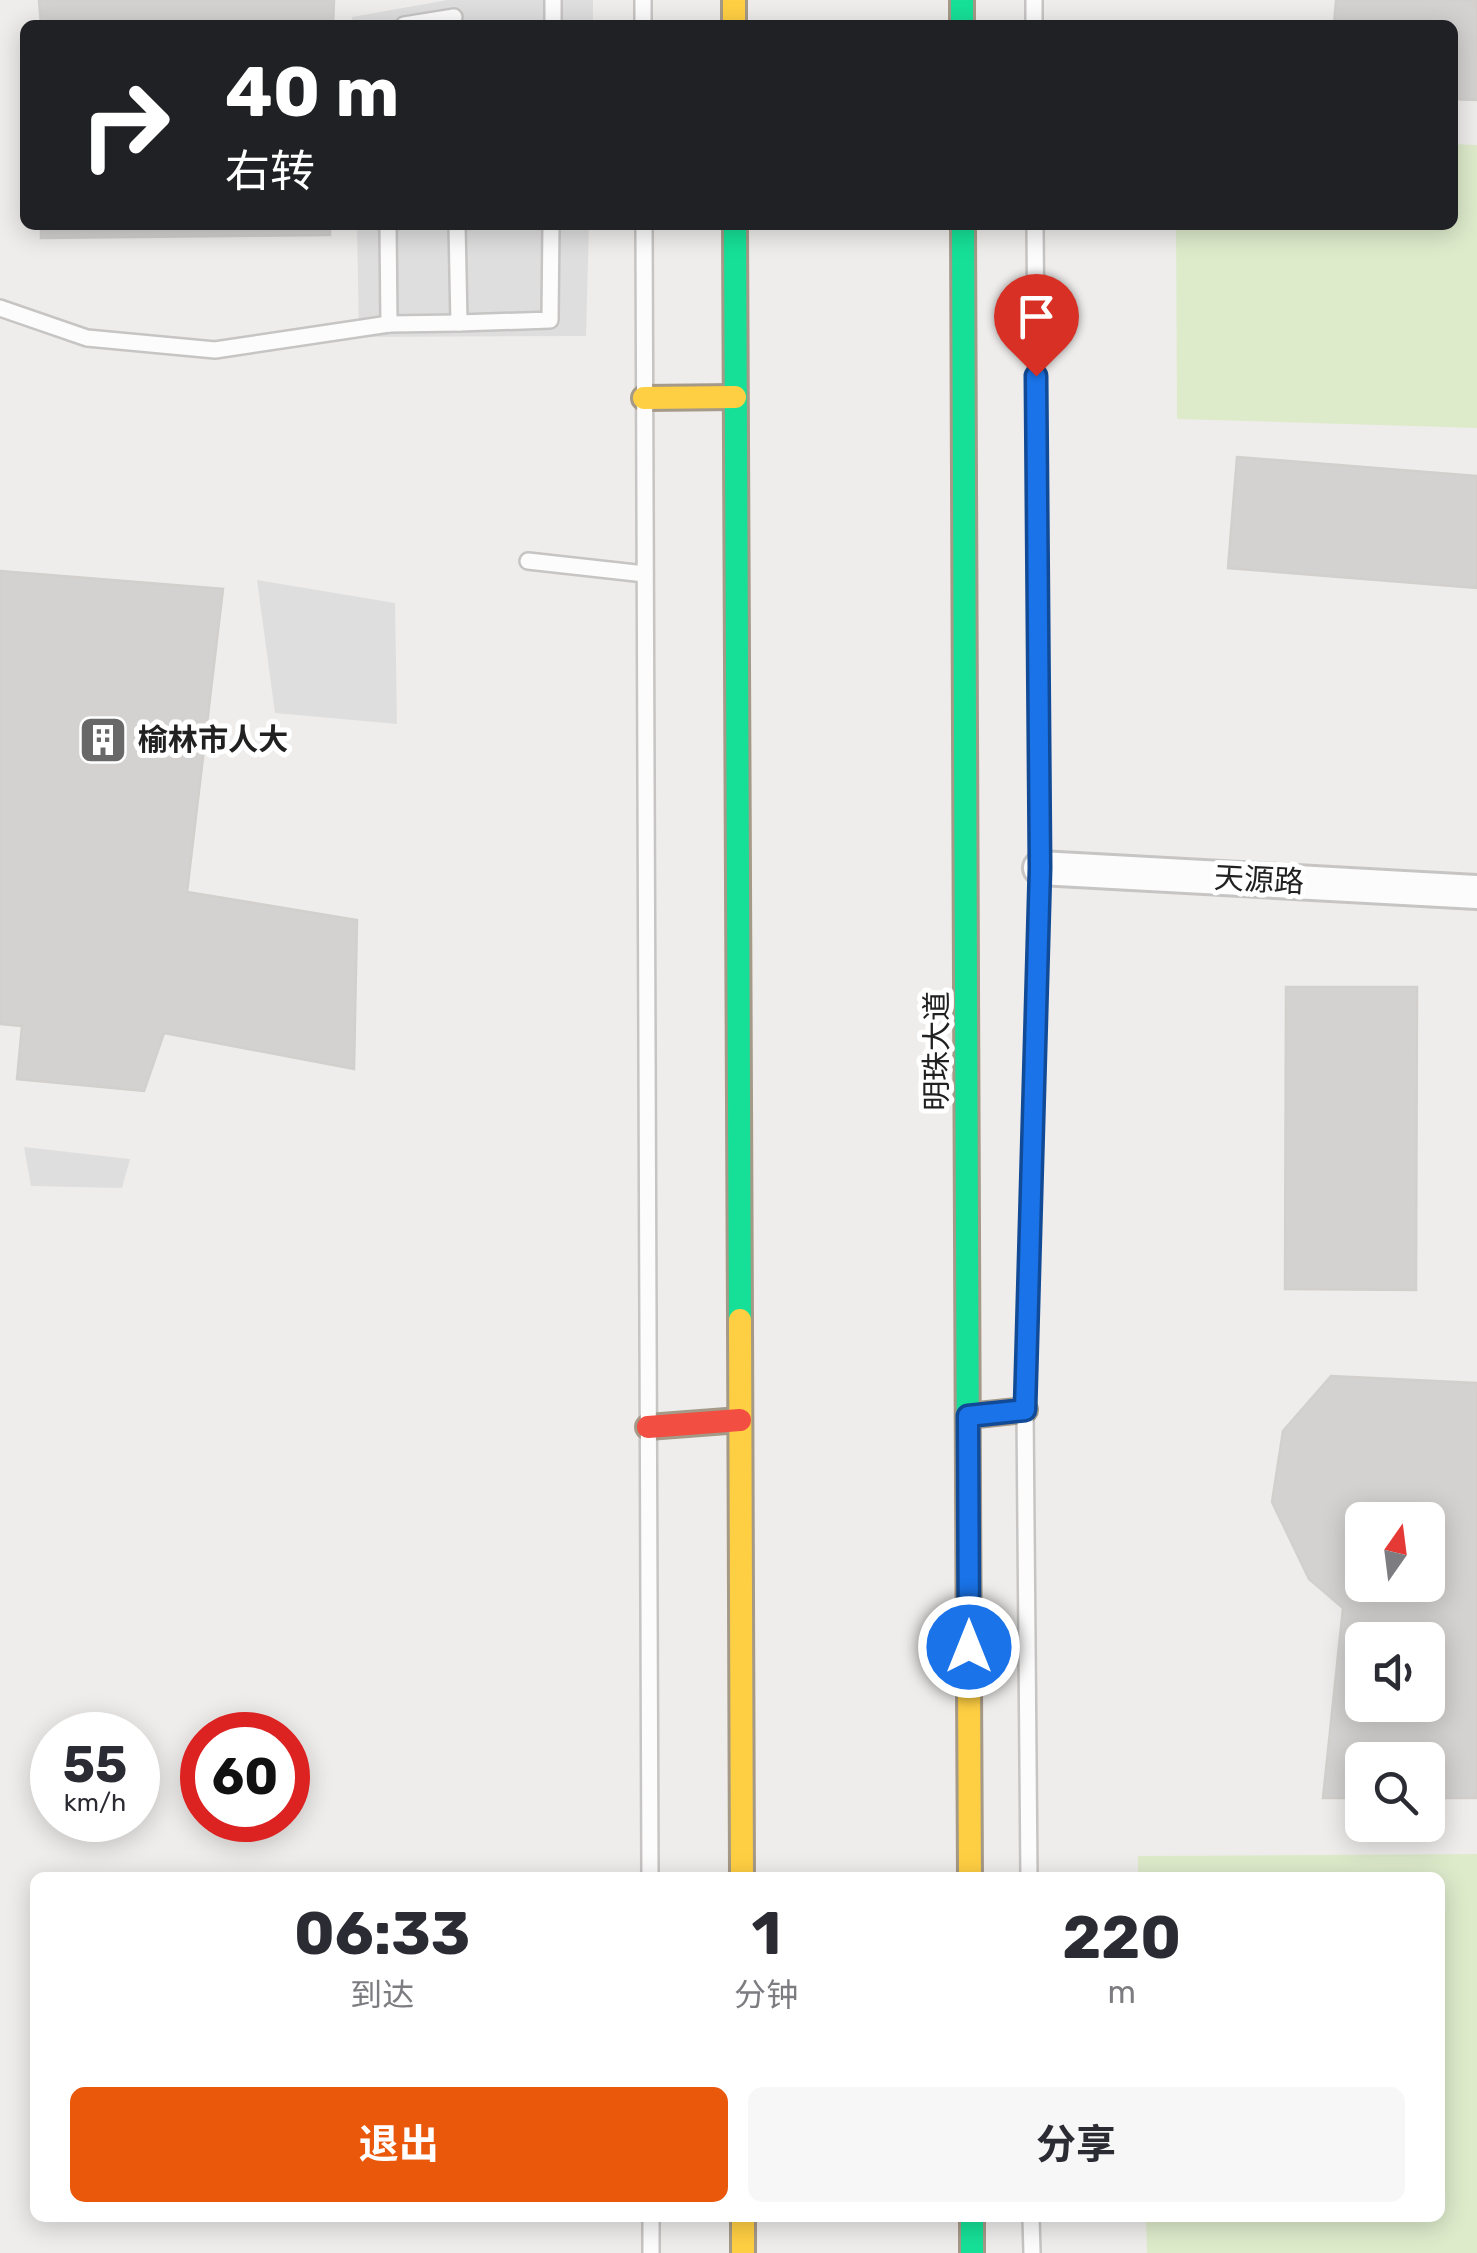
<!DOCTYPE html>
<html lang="zh">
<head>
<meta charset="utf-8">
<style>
  body { margin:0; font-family:Rubik,"Noto Sans SC",sans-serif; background:#f7f7f7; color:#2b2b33; height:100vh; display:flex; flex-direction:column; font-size:38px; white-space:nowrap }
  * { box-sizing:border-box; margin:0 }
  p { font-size:32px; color:#7c7c81 }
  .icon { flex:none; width:55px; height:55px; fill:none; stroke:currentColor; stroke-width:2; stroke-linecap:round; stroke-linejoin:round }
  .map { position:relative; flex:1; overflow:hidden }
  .drawer { position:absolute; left:30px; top:1872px; width:1415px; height:350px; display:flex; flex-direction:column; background:#fff; border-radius:15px; box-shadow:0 5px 25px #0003 }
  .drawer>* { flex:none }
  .hud { position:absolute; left:20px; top:20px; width:1438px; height:210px; border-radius:15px; box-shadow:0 5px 25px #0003; background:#202124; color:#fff; overflow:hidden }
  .needle { width:65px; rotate:14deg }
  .fabs { position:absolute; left:1345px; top:1502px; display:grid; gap:20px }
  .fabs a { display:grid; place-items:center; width:100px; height:100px; border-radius:15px; background:#fff; box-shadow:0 5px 25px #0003; font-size:50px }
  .speed { position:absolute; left:30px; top:1712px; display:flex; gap:20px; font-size:50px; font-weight:700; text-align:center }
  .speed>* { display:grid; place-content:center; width:130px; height:130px; border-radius:50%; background:#fff; box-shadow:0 5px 25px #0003; line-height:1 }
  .speed small { font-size:25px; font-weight:400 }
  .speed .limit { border:15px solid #d22; background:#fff; color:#111 }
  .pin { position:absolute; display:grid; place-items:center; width:85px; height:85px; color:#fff; margin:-102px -42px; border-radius:50% 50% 50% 0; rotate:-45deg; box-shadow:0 0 10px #0007 }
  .pin .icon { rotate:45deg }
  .me { position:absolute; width:110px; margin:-55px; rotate:0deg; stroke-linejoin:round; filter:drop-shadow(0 0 8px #0008) }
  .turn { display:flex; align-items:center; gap:35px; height:210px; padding:0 40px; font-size:45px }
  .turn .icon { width:130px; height:130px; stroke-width:2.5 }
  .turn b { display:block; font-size:70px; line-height:85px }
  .eta { display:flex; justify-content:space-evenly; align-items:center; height:170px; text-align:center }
  .eta b { font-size:60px; font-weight:700; line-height:70px }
  .cta { display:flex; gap:20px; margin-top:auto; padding:20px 40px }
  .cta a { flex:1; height:115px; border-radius:15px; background:#ea580c; color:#fff; font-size:40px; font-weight:700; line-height:115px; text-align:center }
  .cta a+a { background:#f7f7f7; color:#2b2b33 }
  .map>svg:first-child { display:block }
  .grass { fill:#deebcb }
  .parking { fill:#dfdede }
  .building { fill:#d4d2d0; stroke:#d2cfcc; stroke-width:2.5; fill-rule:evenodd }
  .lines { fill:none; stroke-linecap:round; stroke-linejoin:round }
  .lane-casing { stroke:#c6c5c4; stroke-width:20 }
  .street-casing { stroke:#c6c5c4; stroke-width:38 }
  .fast-casing { stroke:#a59987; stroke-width:28 }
  .slow-casing { stroke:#a59987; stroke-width:28 }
  .jam-casing { stroke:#a59987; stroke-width:28 }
  .lane { stroke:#fdfcfc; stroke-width:15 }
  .street { stroke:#fdfcfc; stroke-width:32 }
  .fast { stroke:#16e098; stroke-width:22 }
  .slow { stroke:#ffcf43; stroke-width:22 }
  .jam { stroke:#f24e42; stroke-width:22 }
  .route-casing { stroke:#114b97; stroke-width:25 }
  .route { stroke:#1a73e8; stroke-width:18 }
  .labels { text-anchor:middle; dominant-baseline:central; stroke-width:10; stroke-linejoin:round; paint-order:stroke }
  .poi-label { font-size:30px; font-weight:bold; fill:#212121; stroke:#fff; text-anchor:start }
  .street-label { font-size:30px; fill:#212121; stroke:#fff }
</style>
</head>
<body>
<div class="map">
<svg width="1477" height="2253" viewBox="0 0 1477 2253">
  <rect width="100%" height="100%" fill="#efedeb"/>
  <!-- grass -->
  <g class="grass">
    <path d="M1453 144 1477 145V428L1177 419 1176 225H1452Z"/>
    <path d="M1477 1854V2253H1147L1146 2218H1440V1878L1138 1877V1856Z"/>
  </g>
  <!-- parking -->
  <g class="parking">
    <path d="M448 0H593V25H353L352 17Z"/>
    <path d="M357 225H589L586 336 359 337Z"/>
    <path d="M257 580 395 603 397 724 275 713Z"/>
    <path d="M24 1147 130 1159 122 1188 31 1186Z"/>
  </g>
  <!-- building -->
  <g class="building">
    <path d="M39 0H334L333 25H41Z"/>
    <path d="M1336 0H1477V100L1452 99V25H1334Z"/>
    <path d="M41 225H330V235L41 238Z"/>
    <path d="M1237 457 1477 476V588L1228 568Z"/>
    <path d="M0 571 223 589 187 892 357 920 354 1069 164 1033 144 1091 17 1079 22 1026 0 1024Z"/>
    <path d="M1286 987H1417L1416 1290 1285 1289Z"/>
    <path d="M1331 1376 1477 1383V1798H1428V1760H1362V1798H1323L1343 1608 1309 1579 1272 1502 1283 1431ZM1362 1520H1428V1585H1362ZM1362 1640H1428V1705H1362Z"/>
  </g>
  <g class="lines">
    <!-- lane casing -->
    <g class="lane-casing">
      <g id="lane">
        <path d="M553 0V25"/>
        <path d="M643 0V25"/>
        <path d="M1034 0V25"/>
        <path d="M404 25 454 17"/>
        <path d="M388 225 389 324 459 323"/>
        <path d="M457 225 459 323 550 320 551 225"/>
        <path d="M644 225 650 1878"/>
        <path d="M0 308 87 338 215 350 389 324"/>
        <path d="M528 561 645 574"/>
        <path d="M1029 1878 1025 1410 1040 868 1035 225"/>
        <path d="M651 2218V2253"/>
        <path d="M1031 2218 1032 2253"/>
      </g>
    </g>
    <!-- street casing -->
    <g class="street-casing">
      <path id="street" d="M1040 868 1477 892"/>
    </g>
    <!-- fast casing -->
    <g class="fast-casing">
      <g id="fast">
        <path d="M962 0V25"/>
        <path d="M735 225 740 1320"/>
        <path d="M963 225 968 1488"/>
        <path d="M972 2218V2253"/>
      </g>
    </g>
    <!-- slow casing -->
    <g class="slow-casing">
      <g id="slow">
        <path d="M734 0V25"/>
        <path d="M644 398 735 397"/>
        <path d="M740 1320 742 1878"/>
        <path d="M968 1416 1025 1410"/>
        <path d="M968 1488 970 1878"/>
        <path d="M743 2218V2253"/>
      </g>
    </g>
    <!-- jam casing -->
    <g class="jam-casing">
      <path id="jam" d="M648 1427 740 1420"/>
    </g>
    <!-- lane -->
    <use href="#lane" class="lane"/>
    <!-- street -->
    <use href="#street" class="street"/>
    <!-- fast -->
    <use href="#fast" class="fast"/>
    <!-- slow -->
    <use href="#slow" class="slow"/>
    <!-- jam -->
    <use href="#jam" class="jam"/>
  </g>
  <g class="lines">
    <!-- route casing -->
    <g class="route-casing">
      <path id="route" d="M969 1647 968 1416 1025 1410 1040 868 1036 376"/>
    </g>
    <!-- route -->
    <use href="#route" class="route"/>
  </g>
  <!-- icons -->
  <defs>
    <g id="building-square" transform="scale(2.5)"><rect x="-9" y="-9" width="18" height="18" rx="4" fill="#696868" stroke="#fff"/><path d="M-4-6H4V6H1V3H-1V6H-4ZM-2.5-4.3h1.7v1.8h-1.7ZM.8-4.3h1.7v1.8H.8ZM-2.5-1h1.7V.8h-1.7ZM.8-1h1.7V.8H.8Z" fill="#fff"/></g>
  </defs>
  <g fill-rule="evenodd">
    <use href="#building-square" x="103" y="740"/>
  </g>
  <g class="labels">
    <!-- poi labels -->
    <g class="poi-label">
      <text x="138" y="740">榆林市人大</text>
    </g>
    <!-- street labels -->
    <g class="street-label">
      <text transform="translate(1259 880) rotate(3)">天源路</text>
      <text transform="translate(937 1051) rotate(-90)">明珠大道</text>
    </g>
  </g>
</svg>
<div class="fabs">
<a><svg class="needle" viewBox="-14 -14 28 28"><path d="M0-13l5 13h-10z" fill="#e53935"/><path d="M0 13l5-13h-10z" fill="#7c7c81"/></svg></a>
<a><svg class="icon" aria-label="sound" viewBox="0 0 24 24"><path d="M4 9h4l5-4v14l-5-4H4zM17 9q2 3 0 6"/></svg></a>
<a><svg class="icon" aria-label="search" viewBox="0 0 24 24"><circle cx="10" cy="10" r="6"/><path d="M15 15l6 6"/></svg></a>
</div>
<div class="speed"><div>55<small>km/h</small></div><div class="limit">60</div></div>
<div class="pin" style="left:1036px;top:376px;background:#d93025"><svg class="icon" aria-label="arrive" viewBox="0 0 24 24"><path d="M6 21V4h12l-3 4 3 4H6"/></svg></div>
<svg class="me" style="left:969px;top:1647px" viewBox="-20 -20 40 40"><circle r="17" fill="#1a73e8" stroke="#fff" stroke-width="3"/><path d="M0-11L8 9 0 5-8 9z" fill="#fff"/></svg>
<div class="hud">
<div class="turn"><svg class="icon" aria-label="right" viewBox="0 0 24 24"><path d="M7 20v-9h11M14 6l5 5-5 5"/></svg><div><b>40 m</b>右转</div></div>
</div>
<section class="drawer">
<div class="eta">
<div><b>06:33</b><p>到达</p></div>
<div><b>1</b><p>分钟</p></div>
<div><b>220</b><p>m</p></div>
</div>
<div class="cta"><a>退出</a><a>分享</a></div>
</section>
</div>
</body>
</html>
